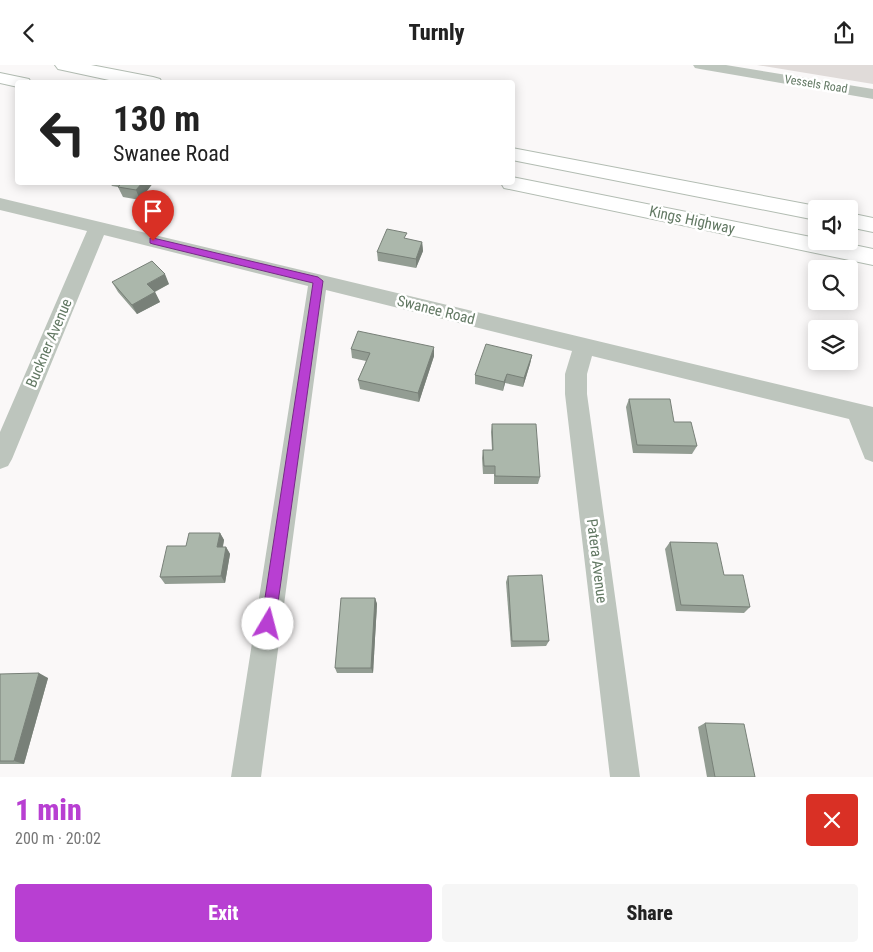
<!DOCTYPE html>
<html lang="en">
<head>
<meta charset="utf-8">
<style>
  body { margin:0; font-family:"Roboto Condensed",sans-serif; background:#f6f6f6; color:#222; height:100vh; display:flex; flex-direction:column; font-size:19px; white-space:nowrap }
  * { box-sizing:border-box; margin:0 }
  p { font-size:16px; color:#767676 }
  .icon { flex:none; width:28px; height:28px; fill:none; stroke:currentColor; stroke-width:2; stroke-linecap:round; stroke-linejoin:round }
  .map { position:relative; height:712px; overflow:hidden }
  .sheet { display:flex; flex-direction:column; background:#fff; flex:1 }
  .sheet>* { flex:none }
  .hud { position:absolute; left:15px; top:15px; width:500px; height:105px; border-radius:5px; box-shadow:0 2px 12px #0003; background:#fff; color:#222; overflow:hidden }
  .buttons { position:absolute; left:808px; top:135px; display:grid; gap:10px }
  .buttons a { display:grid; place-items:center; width:50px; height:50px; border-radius:5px; background:#fff; box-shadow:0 2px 12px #0003; font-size:25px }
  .pin { position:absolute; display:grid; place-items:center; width:42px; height:42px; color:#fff; margin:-51px -21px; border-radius:50% 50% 50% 0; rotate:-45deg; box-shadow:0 0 5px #0007 }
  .pin .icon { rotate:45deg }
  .me { position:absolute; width:55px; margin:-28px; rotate:8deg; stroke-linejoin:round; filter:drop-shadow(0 0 4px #0008) }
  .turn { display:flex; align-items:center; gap:18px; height:105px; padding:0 15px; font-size:22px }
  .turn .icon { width:65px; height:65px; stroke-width:2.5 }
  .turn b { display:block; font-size:35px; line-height:42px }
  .round { display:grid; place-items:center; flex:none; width:52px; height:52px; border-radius:5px; background:#f6f6f6 }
  .head { display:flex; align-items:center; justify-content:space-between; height:85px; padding:0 15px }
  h1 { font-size:30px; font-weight:800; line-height:38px; color:#b83fd2 }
  .cta { display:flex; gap:10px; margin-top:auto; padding:10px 15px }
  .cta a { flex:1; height:58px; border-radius:5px; background:#b83fd2; color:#fff; font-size:20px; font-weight:800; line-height:58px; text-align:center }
  .cta a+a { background:#f6f6f6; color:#222 }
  header { display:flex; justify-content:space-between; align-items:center; height:65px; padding:0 15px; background:#fff; font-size:22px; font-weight:800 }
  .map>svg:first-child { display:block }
  .green { fill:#e0dbd9 }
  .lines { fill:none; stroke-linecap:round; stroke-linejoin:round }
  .secondary-casing { stroke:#b2bcb2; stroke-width:2 }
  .minor { fill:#bdc5bd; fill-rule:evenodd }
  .secondary { fill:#fff; fill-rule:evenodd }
  .wall { fill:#939d93 }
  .shaded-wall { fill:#788078 }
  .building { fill:#abb7ab; stroke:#788078 }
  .route { fill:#b83fd2; stroke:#782988 }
  .labels { text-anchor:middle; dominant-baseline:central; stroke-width:5; stroke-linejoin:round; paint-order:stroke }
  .far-street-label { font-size:12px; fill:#637964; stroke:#fff }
  .street-label { font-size:15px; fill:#637964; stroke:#fff }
</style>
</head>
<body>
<header><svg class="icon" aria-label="back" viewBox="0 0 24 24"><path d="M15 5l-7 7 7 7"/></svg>Turnly<svg class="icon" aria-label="share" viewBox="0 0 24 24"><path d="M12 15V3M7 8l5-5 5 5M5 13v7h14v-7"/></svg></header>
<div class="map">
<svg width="873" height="712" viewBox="0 0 873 712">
  <rect width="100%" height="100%" fill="#faf8f8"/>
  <!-- green -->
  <path class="green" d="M757 0H873V19Z"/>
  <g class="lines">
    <!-- secondary casing -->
    <g class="secondary-casing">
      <g id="secondary">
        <path d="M55 0H91L153 12 160 14 162 18H123L58 4Z"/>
        <path d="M0 8 29 14 31 18H18V22L0 18Z"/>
        <path d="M512 83 816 141 824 144H816V155L512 95Z"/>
        <path d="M512 112 816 173V176H835L873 184V200L504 123 501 118H512Z"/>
        <path d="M849 148 873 153V167L849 162Z"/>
      </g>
    </g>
    <!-- minor -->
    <g class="minor">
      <path d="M693 0H726L873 24V34L700 4 695 3Z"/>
      <path d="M0 133 873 342V397L865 394 849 354 592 291 587 309V329L640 712H610L565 329V309L572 286 326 225 261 712H231L308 221 104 170 12 394 8 401 0 404V367L87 166 0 145Z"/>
    </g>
    <!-- secondary -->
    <use href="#secondary" class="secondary"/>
  </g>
  <!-- wall -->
  <g class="wall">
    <path d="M110 118H153L140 135 123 132 118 122 112 121Z"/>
    <path d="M407 174 422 177 423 186 416 203 378 196 377 187Z"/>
    <path d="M112 217 169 219 155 227 160 237 137 249 118 227Z"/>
    <path d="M351 284 434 291 419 337 360 324 358 315 366 296 352 293Z"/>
    <path d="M532 290 530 299 523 322 505 318 503 326 475 319V310Z"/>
    <path d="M629 334 674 357 697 381 692 389 633 388 626 342Z"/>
    <path d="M492 359 540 412 538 419H494V409H483L482 393 483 385H492L491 367Z"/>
    <path d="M220 468 224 475 223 482H226L230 489 225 518 165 519 160 512 186 481Z"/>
    <path d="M670 477 724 510 750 542 744 548 676 546 665 484Z"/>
    <path d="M508 511 549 576 546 581 511 582 506 517Z"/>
    <path d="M375 533 377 539 373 608H337L335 603Z"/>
    <path d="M0 609 48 613 24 699H0Z"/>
    <path d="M705 658 755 712H707L698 662Z"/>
  </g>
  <!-- shaded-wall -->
  <g class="shaded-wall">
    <path d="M142 118H153L140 135 136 125Z"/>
    <path d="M422 177 423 186 416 203V194Z"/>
    <path d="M165 209 169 219 152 228 147 219Z"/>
    <path d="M155 227 160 237 137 249 132 240Z"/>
    <path d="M434 282V291L419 337 418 328Z"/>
    <path d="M532 290 530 299 523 322 524 313Z"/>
    <path d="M507 309 505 318 503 326 504 317Z"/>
    <path d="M220 468 224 475 221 489 217 482Z"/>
    <path d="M226 482 230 489 225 518 221 511Z"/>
    <path d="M375 533 377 539 373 608 371 603Z"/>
    <path d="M39 608 48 613 24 699 14 696Z"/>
  </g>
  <!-- building -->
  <g class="building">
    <path d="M122 118H142L136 125 118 122Z"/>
    <path d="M387 164 407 168 404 173 422 177 416 194 377 187Z"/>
    <path d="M152 196 165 209 147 219 155 227 132 240 112 217Z"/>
    <path d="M358 266 434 282 418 328 358 315 370 288 351 284Z"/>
    <path d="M486 279 532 290 524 313 507 309 504 317 475 310Z"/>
    <path d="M629 334H670L674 357H691L697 381 637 380Z"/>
    <path d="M492 359H536L540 412 495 411V401H484L483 385H493Z"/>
    <path d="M189 468H220L217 482H226L221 511 160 512 167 481H186Z"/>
    <path d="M670 477 717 478 724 510H743L750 542 681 540Z"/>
    <path d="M542 510 549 576H512L508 511Z"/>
    <path d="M341 533H375L371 603H335Z"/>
    <path d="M39 608 14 696H0V609Z"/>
    <path d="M705 658 744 659 755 712H715Z"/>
  </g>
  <!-- route -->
  <path class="route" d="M150 173H153L318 212 323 216 275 559 273 564 268 566 263 564 261 559 313 218 153 179 150 178Z"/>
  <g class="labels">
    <!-- far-street labels -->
    <g class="far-street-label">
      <text transform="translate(816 19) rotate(9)">Vessels Road</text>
    </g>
    <!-- street labels -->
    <g class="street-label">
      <text transform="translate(692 155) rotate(12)">Kings Highway</text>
      <text transform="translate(436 245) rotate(14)">Swanee Road</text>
      <text transform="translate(49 278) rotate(-67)">Buckner Avenue</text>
      <text transform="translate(597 496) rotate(83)">Patera Avenue</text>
    </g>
  </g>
</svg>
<div class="buttons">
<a><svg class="icon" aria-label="sound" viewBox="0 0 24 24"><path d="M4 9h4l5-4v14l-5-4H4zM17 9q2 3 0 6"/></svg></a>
<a><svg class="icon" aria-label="search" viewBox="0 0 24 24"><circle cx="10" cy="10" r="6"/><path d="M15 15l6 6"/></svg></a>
<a><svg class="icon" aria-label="layers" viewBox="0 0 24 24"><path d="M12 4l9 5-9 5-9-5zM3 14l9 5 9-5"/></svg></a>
</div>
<div class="pin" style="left:153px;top:176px;background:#d93025"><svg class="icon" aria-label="arrive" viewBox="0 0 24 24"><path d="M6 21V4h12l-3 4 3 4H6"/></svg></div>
<svg class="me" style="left:268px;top:559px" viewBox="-20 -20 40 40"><circle r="19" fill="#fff"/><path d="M0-13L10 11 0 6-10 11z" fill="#b83fd2"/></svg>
<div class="hud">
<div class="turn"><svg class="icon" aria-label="left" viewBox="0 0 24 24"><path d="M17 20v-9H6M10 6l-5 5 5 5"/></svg><div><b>130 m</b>Swanee Road</div></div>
</div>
</div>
<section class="sheet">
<div class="head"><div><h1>1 min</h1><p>200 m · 20:02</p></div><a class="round" style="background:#d93025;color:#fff"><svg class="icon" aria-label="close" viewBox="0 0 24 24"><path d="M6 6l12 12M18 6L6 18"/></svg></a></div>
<div class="cta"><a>Exit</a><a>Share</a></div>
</section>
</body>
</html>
